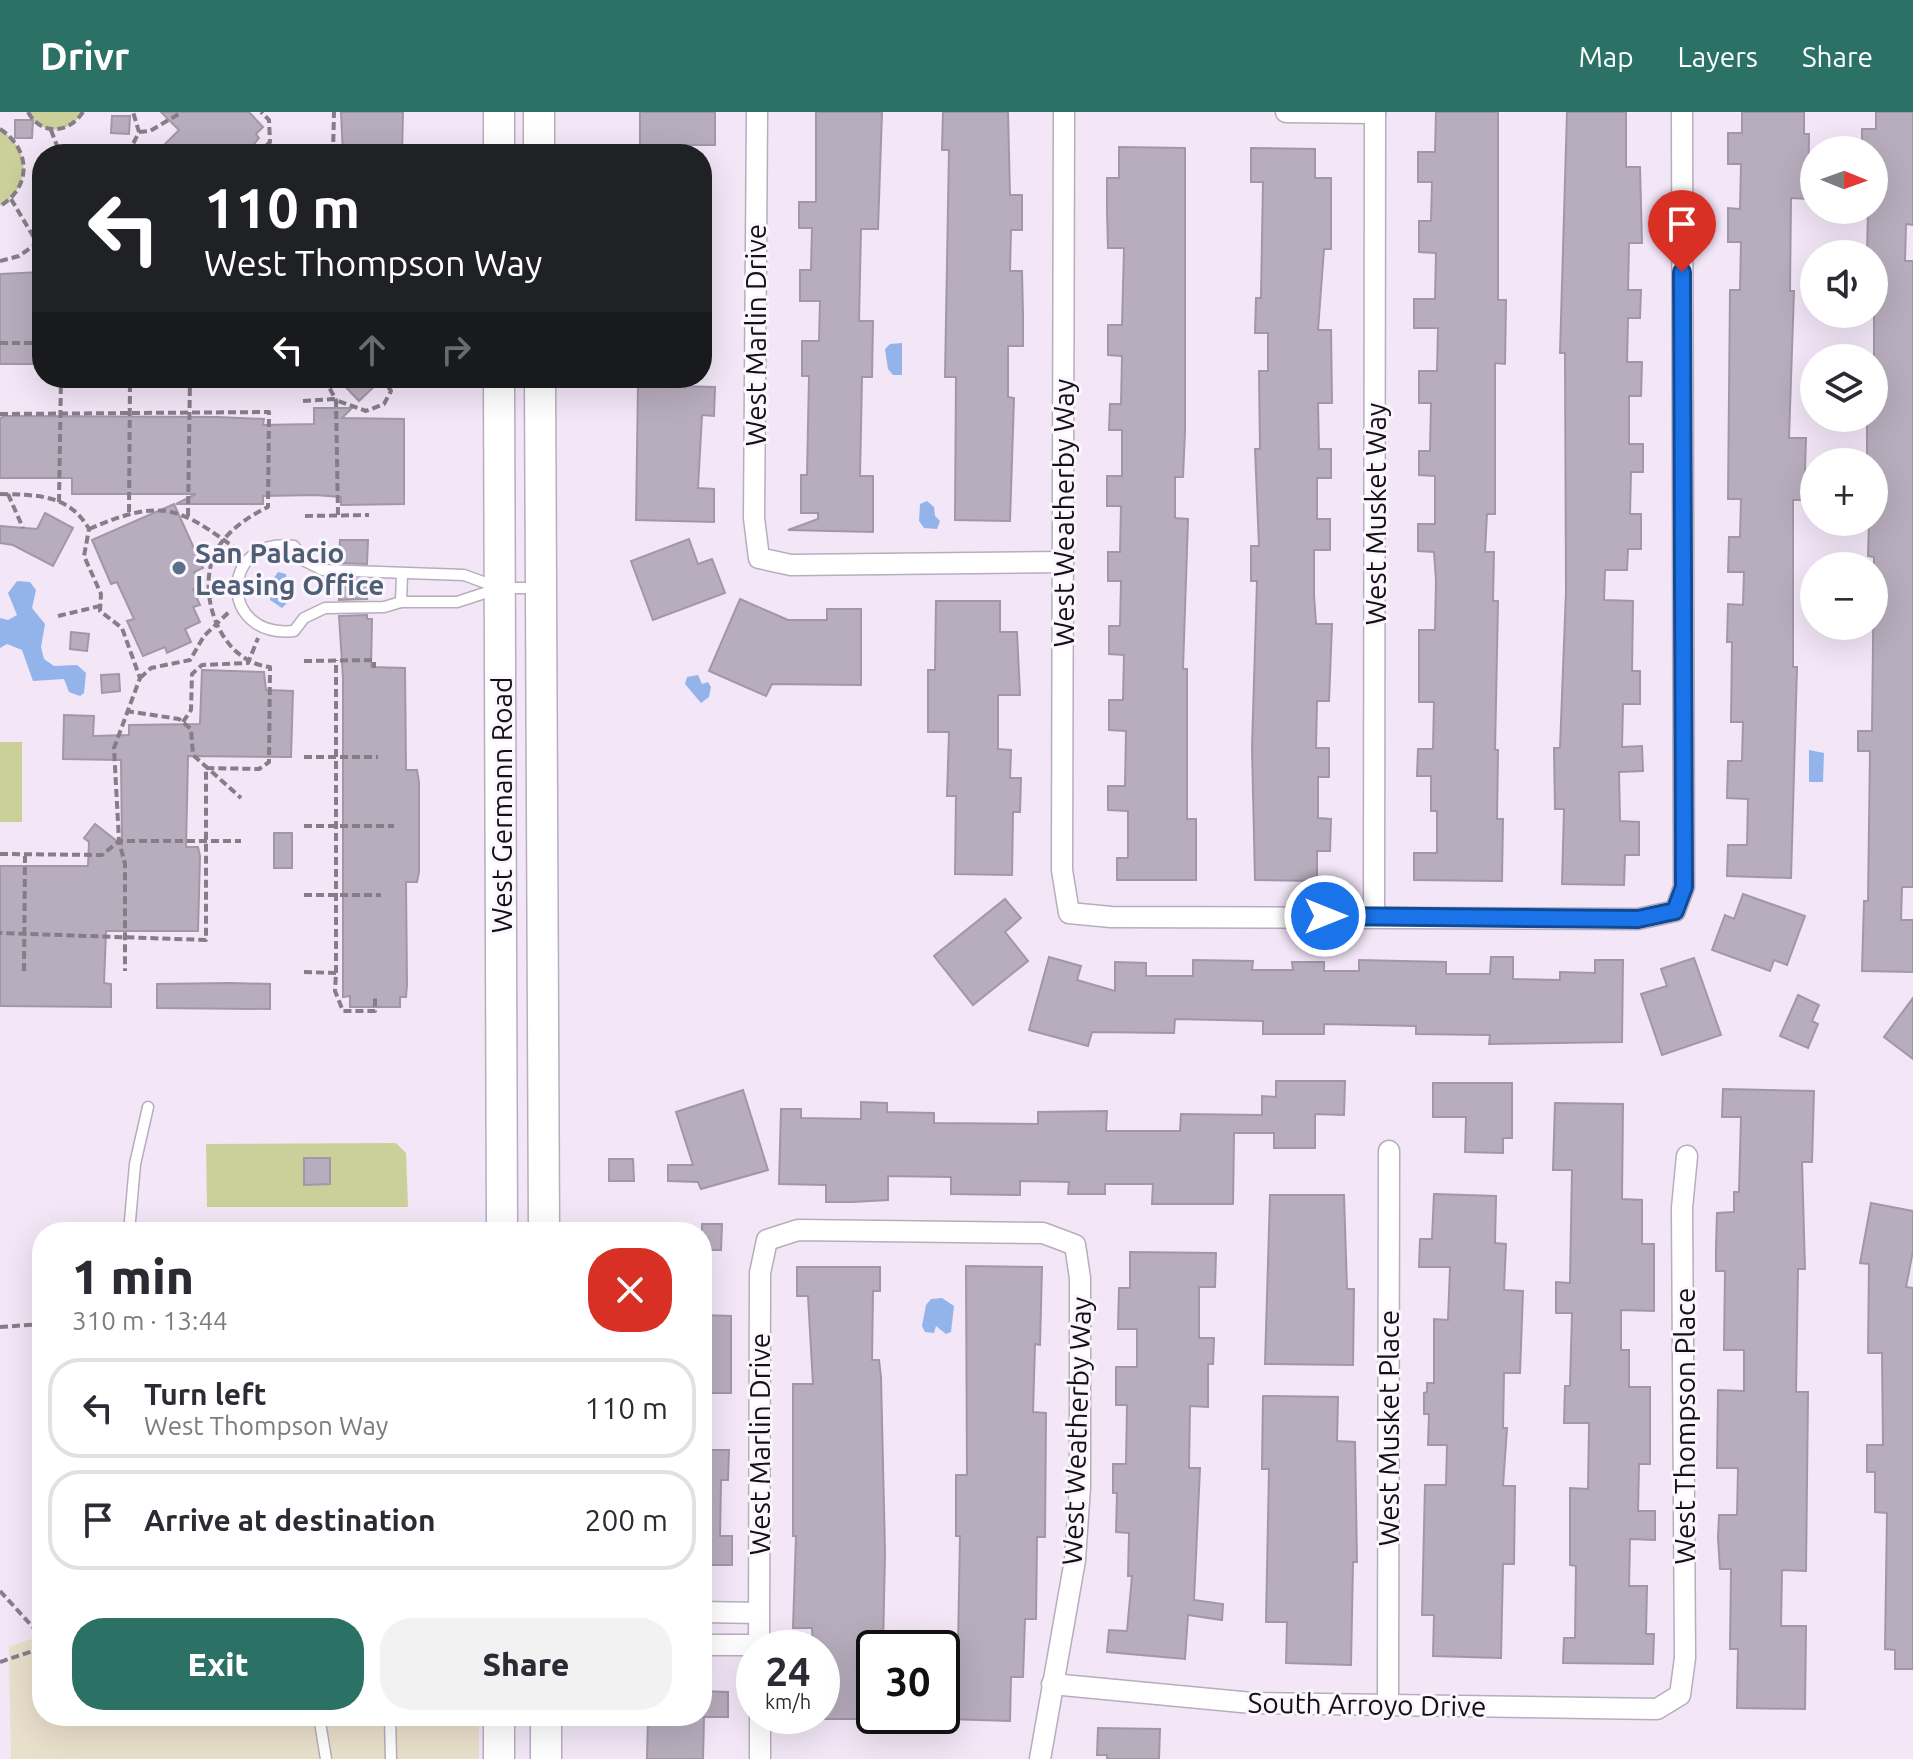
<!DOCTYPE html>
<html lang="en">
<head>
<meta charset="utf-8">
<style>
  body { margin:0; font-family:Ubuntu,sans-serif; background:#f2f2f3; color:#2b2b33; height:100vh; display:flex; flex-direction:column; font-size:30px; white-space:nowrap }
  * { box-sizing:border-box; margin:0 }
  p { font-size:26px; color:#7c7c81 }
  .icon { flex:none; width:44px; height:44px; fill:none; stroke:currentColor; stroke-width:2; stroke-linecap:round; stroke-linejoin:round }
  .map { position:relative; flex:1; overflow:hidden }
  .panel { position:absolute; left:32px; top:1110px; width:680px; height:504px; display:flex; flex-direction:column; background:#fff; border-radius:32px; box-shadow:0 8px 32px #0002 }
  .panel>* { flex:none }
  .guide { position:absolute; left:32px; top:32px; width:680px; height:244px; border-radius:32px; box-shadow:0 8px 32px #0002; background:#202124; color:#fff; overflow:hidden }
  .needle { width:52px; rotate:91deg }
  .tools { position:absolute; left:1800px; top:24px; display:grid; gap:16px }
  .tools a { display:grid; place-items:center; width:88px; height:88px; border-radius:50%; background:#fff; box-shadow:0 8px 32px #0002; font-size:40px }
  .speed { position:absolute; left:736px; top:1518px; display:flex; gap:16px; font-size:40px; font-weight:700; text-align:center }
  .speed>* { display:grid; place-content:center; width:104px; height:104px; border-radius:50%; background:#fff; box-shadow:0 8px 32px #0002; line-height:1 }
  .speed small { font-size:20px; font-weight:400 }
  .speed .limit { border:4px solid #111; border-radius:12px; background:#fff; color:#111 }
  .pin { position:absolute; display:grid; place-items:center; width:68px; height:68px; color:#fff; margin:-82px -34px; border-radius:50% 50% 50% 0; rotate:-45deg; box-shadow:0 0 8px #0007 }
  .pin .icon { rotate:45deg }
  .me { position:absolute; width:88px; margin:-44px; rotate:90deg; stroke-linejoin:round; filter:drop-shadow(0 0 6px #0008) }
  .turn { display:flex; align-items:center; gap:28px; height:168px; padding:0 40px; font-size:36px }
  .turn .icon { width:104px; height:104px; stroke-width:2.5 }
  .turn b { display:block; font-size:56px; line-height:68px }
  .lanes { display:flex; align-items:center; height:76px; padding:0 40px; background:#0003; justify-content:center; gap:40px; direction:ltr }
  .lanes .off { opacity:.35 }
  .round { display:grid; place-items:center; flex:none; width:84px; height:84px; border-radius:32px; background:#f2f2f3 }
  .overview { display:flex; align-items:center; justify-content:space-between; height:136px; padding:0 40px }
  h1 { font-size:48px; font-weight:800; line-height:60px }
  .action { display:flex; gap:16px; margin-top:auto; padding:16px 40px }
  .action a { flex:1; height:92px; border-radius:32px; background:#2b7165; color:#fff; font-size:32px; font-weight:800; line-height:92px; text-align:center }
  .action a+a { background:#f2f2f3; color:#2b2b33 }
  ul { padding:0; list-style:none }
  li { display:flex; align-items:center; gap:24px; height:100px; margin:0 16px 12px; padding:0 24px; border:4px solid #e1e1e2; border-radius:32px }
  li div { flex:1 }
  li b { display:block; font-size:30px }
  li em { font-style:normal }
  header { display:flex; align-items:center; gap:48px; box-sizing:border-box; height:112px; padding:0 40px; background:#2b7165; color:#fff }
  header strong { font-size:38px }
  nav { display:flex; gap:44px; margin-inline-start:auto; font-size:28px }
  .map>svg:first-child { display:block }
  .commercial { fill:#e9e0cb }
  .green { fill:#cbd09a }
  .water { fill:#92b4eb }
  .building { fill:#b8adbd; stroke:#a197a7; stroke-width:2 }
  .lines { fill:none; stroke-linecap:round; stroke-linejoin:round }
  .service-casing { stroke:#b7adbd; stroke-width:13 }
  .minor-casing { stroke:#b7adbd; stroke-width:23 }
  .secondary-casing { stroke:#b7adbd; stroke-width:33 }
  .path { stroke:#867d89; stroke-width:4; stroke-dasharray:8 4; stroke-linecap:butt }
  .service { stroke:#fff; stroke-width:10 }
  .minor { stroke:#fff; stroke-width:20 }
  .secondary { stroke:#fff; stroke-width:30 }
  .route-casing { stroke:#114b97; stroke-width:20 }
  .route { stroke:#1a73e8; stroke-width:14 }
  .service-dot { fill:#5c6f8a; stroke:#fbf6fd; stroke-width:3 }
  .labels { text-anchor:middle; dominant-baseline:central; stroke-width:6; stroke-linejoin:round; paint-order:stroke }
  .street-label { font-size:28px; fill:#141016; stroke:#fbf6fd }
  .service-label { font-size:28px; font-weight:bold; fill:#4e5e75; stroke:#fbf6fd; text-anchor:start }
</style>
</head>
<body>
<header>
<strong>Drivr</strong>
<nav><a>Map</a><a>Layers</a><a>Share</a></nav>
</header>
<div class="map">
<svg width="1913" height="1647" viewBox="0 0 1913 1647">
  <rect width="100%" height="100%" fill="#f2e6f7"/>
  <!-- commercial -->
  <path class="commercial" d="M42 1523V1604H479V1647H11L9 1535Z"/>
  <!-- green -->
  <g class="green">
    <path d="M28 0H83C69 22 41 25 28 0Z"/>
    <path d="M0 17C31 37 32 75 0 94Z"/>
    <rect x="0" y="630" width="22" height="80"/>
    <path d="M396 1031 406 1041 408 1095H207L206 1032Z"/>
  </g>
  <!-- water -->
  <g class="water">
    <path d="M902 231V263H893L888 257 885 237 890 232Z"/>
    <path d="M927 389 934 395 935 404 940 409 937 417 924 416 919 409 920 392Z"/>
    <path d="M278 460 286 462 288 490 282 496 270 488 271 470Z"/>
    <path d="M17 469 30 470 36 478 32 496 45 512 41 535 44 547 54 554 77 553 86 561 84 581 80 584 69 580 64 567 33 569 22 538 7 532 0 536V506L8 508 17 503 8 481Z"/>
    <path d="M698 563 702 572 708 570 711 575 709 585 701 591 685 572 687 565Z"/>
    <path d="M1809 638 1824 641 1823 670H1809Z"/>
    <path d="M942 1186 954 1194 951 1220 946 1222 936 1214 934 1221 925 1220 922 1214 926 1193 931 1187Z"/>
  </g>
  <!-- building -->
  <g class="building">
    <path d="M161 0H249L263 15 256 22 259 26 246 42H155L179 18Z"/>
    <path d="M341 0H403L402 42H343Z"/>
    <rect x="640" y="0" width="75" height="33"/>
    <path d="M816 0H882L878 117H861L859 209H873L872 265H862L860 364H873V420L788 418 818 407V401H801V363H807L809 264H802V229H819L820 189H800V158H811L812 116H799V90H816Z"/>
    <path d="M943 0H1008L1010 83H1022V118H1011L1010 159H1022L1023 202V234H1008V285L1014 286 1010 409 955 408 956 265H945L949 38H942Z"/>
    <path d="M1436 0H1498V188H1506L1505 252 1495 251V402H1487L1485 440H1494L1493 489H1498L1495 638H1498L1497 707H1503L1502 769 1414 768V741H1437V699H1431V664H1417L1418 637H1433L1434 590H1419V518H1435L1436 468 1434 440 1418 439V412H1435V364L1419 363V339H1430L1431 291H1419V259H1437L1438 216H1414V187H1435L1436 141 1419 140V109H1431L1432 70H1418V40H1435Z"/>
    <path d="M1567 0H1626V55H1640L1642 131H1629L1628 178H1641L1640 206H1628L1627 250H1642L1641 284H1629V332H1643V360H1631L1630 402H1641V437H1628L1627 458H1605L1604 488 1633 489 1632 559H1640V592H1623L1622 635 1642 634 1643 659 1619 660 1620 709 1639 710V743H1625L1624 773 1562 772 1564 697H1555L1554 636H1560L1566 479 1565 241H1560Z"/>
    <path d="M1742 0H1804V22H1809L1808 87 1791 86 1790 179H1794L1789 326H1806L1804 388H1793V555H1797L1791 766 1727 764 1728 733H1747L1748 687 1727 686 1728 649H1742L1743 610H1731L1732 530H1727L1728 492 1743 493 1744 460H1728L1729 425H1740L1741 387H1728L1730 178H1740L1741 130H1728V96L1740 97 1741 52H1728V21H1742Z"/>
    <path d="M1876 0H1913V113L1906 112 1905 149H1913V775H1902L1901 808H1913V860L1862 859 1864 789H1868L1870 639H1858V619H1872L1874 445 1868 444 1869 410H1874V350H1867V306H1874V142H1867L1868 98H1874V38H1862V17H1876Z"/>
    <path d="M112 4H130L129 22 111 21Z"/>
    <path d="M15 8H33L32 26H15Z"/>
    <path d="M1119 35 1185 36V319L1183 365H1175V406L1188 407 1183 557H1187V707H1196V768H1117V746H1128V699L1108 698V674H1125L1126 619 1109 618V588H1123L1124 543 1109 542V514H1120L1121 469H1108V440H1120L1121 394H1107V364H1122V318H1109L1110 292H1121L1122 244 1108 243V213H1122L1124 136H1108L1107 98V66H1119Z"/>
    <path d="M1251 36 1315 37V66H1331V137H1324L1318 218H1331L1332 291H1318L1319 337H1331V366H1317V407H1330V438H1314V483L1316 512H1332L1329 589H1317L1316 636H1329V665H1318V706L1331 707 1330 739H1317V769L1255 768 1252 636 1257 469H1251V434H1259L1255 337H1260L1259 259H1268V221H1255L1256 186H1261L1263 70H1251Z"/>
    <path d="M41 160 42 252H0V162Z"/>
    <path d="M337 266H383L359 289Z"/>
    <path d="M638 273 715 275 714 304 702 303 698 376 714 377V410L636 408Z"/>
    <path d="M314 296H352L342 306 404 307V392L341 393V385L315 383 263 384V392H176L196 382H72V366H0V306L5 304 218 305 264 307 263 313 314 312Z"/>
    <path d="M174 392 203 456 194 460 200 474 193 477 200 493 193 495 200 510 185 517 191 530 167 541 165 535 143 544 127 509 134 507 117 470 111 472 92 428Z"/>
    <path d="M45 401 73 416 53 454 13 433 0 431V414L37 417Z"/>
    <path d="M689 427 698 452 712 447 725 481 653 508 631 449Z"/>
    <path d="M340 428H368L367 452 339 451Z"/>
    <path d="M339 467 367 468V487L339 488Z"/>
    <path d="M740 487 788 508H827V497H861V573L772 572 766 584 709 559Z"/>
    <path d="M936 489H1000V520H1017L1020 583H998V637L1011 638 1010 666H1021L1020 700H1013L1012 763 955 762 956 684H947L949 620H928V558H935Z"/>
    <path d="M367 503V507H372L371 555 405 556 406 658H417L419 670V760L417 770H406L407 873 406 885H400V895H350V884L343 885V566L339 504Z"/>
    <path d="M71 520 89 522 87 539 70 537Z"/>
    <path d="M202 558 264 560 266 578 293 579 291 645 188 644 186 735H198L200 744 198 819H106L104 871 111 872V895L0 894V754H88L89 730 84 726 95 712 122 733 121 648 63 647 64 603 94 604 93 624 129 623V613L200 612Z"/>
    <path d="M119 562 120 579 102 581 101 563Z"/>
    <rect x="274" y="721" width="18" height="35"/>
    <path d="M1743 782 1805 804 1787 853 1774 848 1770 859 1712 838 1725 803 1734 807Z"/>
    <path d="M1005 787 1021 806 1005 820 1028 849 973 893 934 844Z"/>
    <path d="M1049 845 1081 854 1077 868 1115 879V850L1146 851V864H1193V848L1253 849 1252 858H1293L1292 850H1324V859H1359V848L1446 850V862H1490L1491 845H1513V867L1560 868V860L1595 861V848H1623L1622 930 1489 932 1490 923 1416 922V914L1324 912V922H1263V909L1175 907 1174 921 1092 920 1088 934 1029 918Z"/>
    <path d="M1694 846 1721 923 1662 943 1641 882 1667 874 1661 857Z"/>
    <path d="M230 871 270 872V897L157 896V872Z"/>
    <path d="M1798 883 1819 893 1812 909 1818 912 1808 936 1780 924Z"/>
    <path d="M1913 886V947L1884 925Z"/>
    <path d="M1276 969H1345L1344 1003 1315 1002V1036H1274V1021H1234L1233 1092H1152L1153 1072H1105V1082H1068L1069 1070 1020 1069V1083L951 1082V1065L888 1064V1088L852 1090H826V1073L779 1072 781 997H801V1006L861 1007V990L887 991V1000L934 1001V1011L1038 1012V1000L1107 999 1106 1019H1180L1181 1002 1262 1003V984L1276 985Z"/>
    <path d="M1433 971H1512V1026H1503V1041L1465 1040 1466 1005H1433Z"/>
    <path d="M1723 977 1814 979 1812 1050H1802L1805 1157H1798L1796 1280H1808L1806 1459 1782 1458 1781 1514H1806L1805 1597 1737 1596 1738 1537H1730L1731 1457H1720L1718 1426 1719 1403H1737L1738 1356H1717L1718 1278 1744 1279V1238H1724L1725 1159H1716V1134L1717 1101 1734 1100V1080H1739L1741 1005H1722Z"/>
    <path d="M743 978 768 1058 701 1077 698 1070 668 1069V1053H693L676 1000Z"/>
    <path d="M1555 991 1623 992 1622 1087 1642 1088V1132H1654V1199L1621 1198V1238H1629V1275H1650V1352H1639L1638 1399H1655V1428L1630 1427 1629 1474H1647L1646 1522H1654L1653 1552 1563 1551 1564 1526H1575L1576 1454 1570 1453V1376L1588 1377 1589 1311H1564L1565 1274H1570L1572 1201H1556V1170L1570 1171 1572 1058H1553Z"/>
    <path d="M304 1046H330V1072L304 1073Z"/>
    <path d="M609 1047H633L634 1069H609Z"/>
    <path d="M1434 1082 1496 1084 1495 1131 1506 1132 1504 1178 1523 1179 1520 1261H1504L1503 1316H1507L1503 1374H1515L1514 1452H1503L1501 1546 1433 1544 1434 1503H1422L1425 1373H1446L1447 1333H1428L1429 1302H1424V1281L1427 1280V1271H1434V1207L1448 1208 1450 1155H1419L1420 1127H1432Z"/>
    <path d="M1270 1083H1344L1347 1177H1354L1353 1253 1265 1252Z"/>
    <path d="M1871 1091 1913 1099V1139L1906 1175 1913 1176V1557H1895V1538L1885 1537 1887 1401 1875 1400V1360H1867V1333H1883L1882 1241H1868L1869 1152 1860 1151Z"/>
    <path d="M702 1112H722L721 1138H702Z"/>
    <path d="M1130 1140 1216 1141 1215 1175H1199V1226H1214L1213 1252H1208V1295L1190 1294 1189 1356H1200L1194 1488 1223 1492 1222 1508 1188 1503 1185 1547 1107 1540 1109 1518 1127 1519 1132 1464H1128L1129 1421 1116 1420 1117 1381H1113V1352H1126L1127 1293H1116V1255H1137V1217H1118L1119 1176H1130Z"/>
    <path d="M966 1154 1042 1155 1040 1233 1035 1232 1033 1300 1046 1301 1045 1425H1037L1036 1507H1025L1023 1565H1011L1010 1609 948 1607 949 1558H942V1534H958L960 1424H956V1363H967Z"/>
    <path d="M797 1155H880V1179H873L872 1248H879L881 1265 885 1440 883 1536H874V1607H822V1536H813L812 1516H793L796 1424H793V1272H813L808 1184H797Z"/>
    <path d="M702 1203 731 1204V1281H702Z"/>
    <path d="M1263 1284 1338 1285 1337 1329 1355 1330 1357 1450H1353L1351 1553 1286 1551 1287 1510H1266L1269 1357H1262Z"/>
    <path d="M702 1338H729L728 1368H721L720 1424H732V1453H702Z"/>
    <path d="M702 1579 728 1580V1605H704L703 1647H647L648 1604H702Z"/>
    <path d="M1098 1616 1160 1617 1159 1647H1107V1643H1097Z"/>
  </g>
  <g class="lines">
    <!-- service casing -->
    <g class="service-casing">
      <g id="service">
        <path d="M494 474 464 463 323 458 305 449 294 434C219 424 218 527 294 519L304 506 325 496 384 495 401 490H457L500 476H537"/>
        <path d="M401 490 402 463"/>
        <path d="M129 1120 135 1052 148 995"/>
        <path d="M319 1604 326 1647"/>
        <path d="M390 1604 391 1647"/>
      </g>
    </g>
    <!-- minor casing -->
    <g class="minor-casing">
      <g id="minor">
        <path d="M757 0 754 406 759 446 791 453 1063 450"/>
        <path d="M1064 0 1062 758 1069 801 1111 805 1638 807 1675 799 1684 775 1682 0"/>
        <path d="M1286 0 1375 1"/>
        <path d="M1374 804 1375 0"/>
        <path d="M702 1500 758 1501"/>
        <path d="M702 1533H759"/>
        <path d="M759 1536 760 1161 767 1128 798 1118 1043 1121 1075 1133 1080 1166V1374L1075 1448 1040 1647"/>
        <path d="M1052 1572 1252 1591 1657 1597 1680 1583 1685 1546 1682 1096 1687 1044"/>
        <path d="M1388 1593 1389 1039"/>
        <path d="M760 1604V1647"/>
      </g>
    </g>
    <!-- secondary casing -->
    <g class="secondary-casing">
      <g id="secondary">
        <path d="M539 0V42"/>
        <path d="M499 42V0"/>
        <path d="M499 266 502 1120"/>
        <path d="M540 266 544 1120"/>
        <path d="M546 1604V1647"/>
        <path d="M499 1647V1604"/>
      </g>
    </g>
    <!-- path -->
    <g class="path">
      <path d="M28 0C41 24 69 22 83 0"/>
      <path d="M0 17C31 37 32 75 0 94"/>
      <path d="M51 18 60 42"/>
      <path d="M139 20 150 19 182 0"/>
      <path d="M128 42 139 20 133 0"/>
      <path d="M258 42 270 30 269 8 261 0"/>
      <path d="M333 42 334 0"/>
      <path d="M11 87 42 139"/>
      <path d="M0 149 19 144 42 128"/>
      <path d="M0 231H42"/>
      <path d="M324 266 336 288 338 403"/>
      <path d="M303 289 333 287 366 299 384 292 391 279 382 266"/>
      <path d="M0 302 269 300 268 395C247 405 224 421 214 443 197 485 221 550 270 555L269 650 259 657 206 656V828L0 821"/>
      <path d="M0 382C37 383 69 382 89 417L84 444 101 482 100 499 122 516 140 566 114 636 119 729 125 752V859"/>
      <path d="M8 382 23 416"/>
      <path d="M59 390 61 266"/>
      <path d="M129 400 130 266"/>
      <path d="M188 404 190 266"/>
      <path d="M305 404 369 403"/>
      <path d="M89 417C162 386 178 394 239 439"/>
      <path d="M58 504 100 494"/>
      <path d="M304 549 374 548V556"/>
      <path d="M140 566 151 556 190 548 204 524 229 500"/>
      <path d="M126 599 179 607 191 617 193 643 241 686"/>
      <path d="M183 610 191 598 192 562 202 553 248 551 258 526"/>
      <path d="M304 645H378"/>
      <path d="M304 714H394"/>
      <path d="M0 742 102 743 119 729H241"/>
      <path d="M304 783H381"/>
      <path d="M24 859 25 744"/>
      <path d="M304 860 336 861 335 879 343 899H375V883"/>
      <path d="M336 861V548"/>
      <path d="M0 1215 42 1212"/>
      <path d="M0 1479 42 1525"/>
      <path d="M0 1550 42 1536"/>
    </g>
    <!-- service -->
    <use href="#service" class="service"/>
    <!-- minor -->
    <use href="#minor" class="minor"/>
    <!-- secondary -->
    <use href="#secondary" class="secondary"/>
  </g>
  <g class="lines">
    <!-- route casing -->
    <g class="route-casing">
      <path id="route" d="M1325 804 1638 807 1675 799 1684 775 1682 160"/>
    </g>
    <!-- route -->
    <use href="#route" class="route"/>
  </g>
  <!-- markers -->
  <circle class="service-dot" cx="179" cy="456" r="8"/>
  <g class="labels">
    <!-- street labels -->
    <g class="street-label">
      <text transform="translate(755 223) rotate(-90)">West Marlin Drive</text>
      <text transform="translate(1063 401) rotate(-90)">West Weatherby Way</text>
      <text transform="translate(1375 402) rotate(-90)">West Musket Way</text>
      <text transform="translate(501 693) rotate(-90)">West Germann Road</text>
      <text transform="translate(1684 1314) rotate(-90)">West Thompson Place</text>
      <text transform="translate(1388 1316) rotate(-90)">West Musket Place</text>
      <text transform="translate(1076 1319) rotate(-88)">West Weatherby Way</text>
      <text transform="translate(759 1332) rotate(-90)">West Marlin Drive</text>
      <text transform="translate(1367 1592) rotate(1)">South Arroyo Drive</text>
    </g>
    <!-- service labels -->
    <g class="service-label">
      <text x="195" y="440">San Palacio<tspan x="195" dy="32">Leasing Office</tspan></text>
    </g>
  </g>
</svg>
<div class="tools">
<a><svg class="needle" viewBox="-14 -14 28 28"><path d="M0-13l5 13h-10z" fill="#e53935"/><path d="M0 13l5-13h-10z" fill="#7c7c81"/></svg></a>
<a><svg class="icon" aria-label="sound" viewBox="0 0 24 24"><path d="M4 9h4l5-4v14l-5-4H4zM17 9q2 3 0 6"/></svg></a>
<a><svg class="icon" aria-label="layers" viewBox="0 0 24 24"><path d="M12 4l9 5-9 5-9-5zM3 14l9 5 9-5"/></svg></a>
<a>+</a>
<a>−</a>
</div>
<div class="speed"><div>24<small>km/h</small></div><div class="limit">30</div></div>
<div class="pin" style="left:1682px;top:160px;background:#d93025"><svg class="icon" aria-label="arrive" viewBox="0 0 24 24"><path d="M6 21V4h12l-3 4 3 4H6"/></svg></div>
<svg class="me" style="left:1325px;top:804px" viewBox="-20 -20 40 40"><circle r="17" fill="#1a73e8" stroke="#fff" stroke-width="3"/><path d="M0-11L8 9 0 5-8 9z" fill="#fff"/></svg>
<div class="guide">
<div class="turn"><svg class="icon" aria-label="left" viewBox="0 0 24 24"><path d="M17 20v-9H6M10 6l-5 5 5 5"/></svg><div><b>110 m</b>West Thompson Way</div></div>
<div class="lanes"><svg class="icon" aria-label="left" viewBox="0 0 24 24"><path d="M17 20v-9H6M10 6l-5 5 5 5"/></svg><svg class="icon off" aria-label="ahead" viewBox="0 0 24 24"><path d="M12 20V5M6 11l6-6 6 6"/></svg><svg class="icon off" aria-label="right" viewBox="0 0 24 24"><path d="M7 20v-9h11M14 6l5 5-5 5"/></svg></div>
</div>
<section class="panel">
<div class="overview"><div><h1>1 min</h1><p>310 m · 13:44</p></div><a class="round" style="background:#d93025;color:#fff"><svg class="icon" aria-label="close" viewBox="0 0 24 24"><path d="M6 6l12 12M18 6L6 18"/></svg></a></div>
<ul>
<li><svg class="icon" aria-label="left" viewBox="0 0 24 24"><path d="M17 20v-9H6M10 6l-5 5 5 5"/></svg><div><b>Turn left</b><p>West Thompson Way</p></div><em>110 m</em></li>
<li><svg class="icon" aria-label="arrive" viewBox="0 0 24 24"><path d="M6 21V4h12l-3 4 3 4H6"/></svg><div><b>Arrive at destination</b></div><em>200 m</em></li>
</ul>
<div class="action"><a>Exit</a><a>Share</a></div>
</section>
</div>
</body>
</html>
